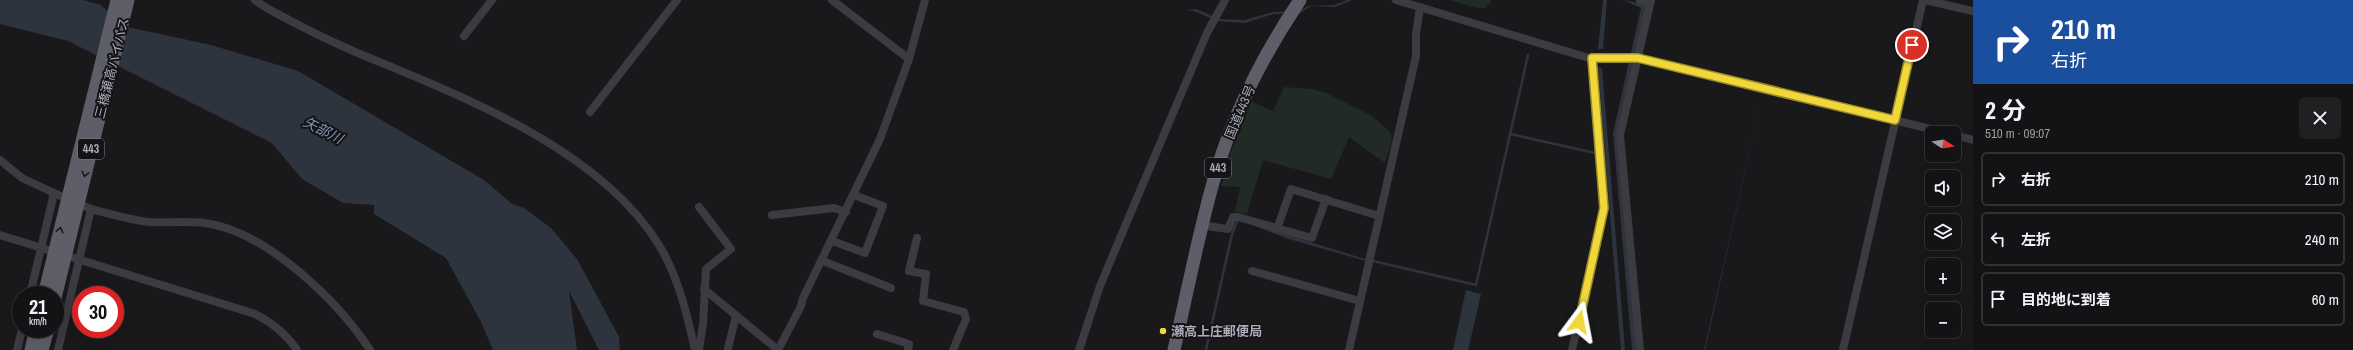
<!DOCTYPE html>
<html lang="ja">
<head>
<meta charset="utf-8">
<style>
  body { margin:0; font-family:"Archivo Narrow","Noto Sans JP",sans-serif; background:#202022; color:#f1f3f6; height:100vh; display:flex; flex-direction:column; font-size:15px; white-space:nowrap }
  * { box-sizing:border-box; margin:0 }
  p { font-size:13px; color:#9d9ea0 }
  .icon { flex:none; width:22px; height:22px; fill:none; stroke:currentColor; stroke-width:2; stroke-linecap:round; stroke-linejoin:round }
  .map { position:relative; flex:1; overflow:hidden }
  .details { display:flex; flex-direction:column; background:#131214; width:380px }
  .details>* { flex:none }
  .banner { background:#1a4fa0; color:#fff; overflow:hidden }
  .needle { width:26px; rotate:102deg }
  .tools { position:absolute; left:1925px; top:126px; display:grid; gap:8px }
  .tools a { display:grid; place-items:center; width:36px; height:36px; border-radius:6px; background:#131214; box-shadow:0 4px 16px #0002,0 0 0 1px #323234; font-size:20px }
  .speed { position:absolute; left:12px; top:286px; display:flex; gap:8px; font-size:20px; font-weight:700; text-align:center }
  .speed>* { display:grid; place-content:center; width:52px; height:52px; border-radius:50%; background:#131214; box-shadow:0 4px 16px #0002,0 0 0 1px #323234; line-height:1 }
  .speed small { font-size:10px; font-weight:400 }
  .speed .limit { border:6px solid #d22; background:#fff; color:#111 }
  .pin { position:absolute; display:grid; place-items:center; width:34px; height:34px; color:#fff; margin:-17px; border:2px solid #fff; border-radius:50%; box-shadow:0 1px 4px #0007 }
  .me { position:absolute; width:44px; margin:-22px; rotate:13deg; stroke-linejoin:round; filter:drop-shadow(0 0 3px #0008) }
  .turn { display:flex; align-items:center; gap:14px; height:84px; padding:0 12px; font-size:18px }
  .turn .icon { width:52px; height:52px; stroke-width:2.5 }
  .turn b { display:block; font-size:28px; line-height:34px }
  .round { display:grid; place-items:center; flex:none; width:42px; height:42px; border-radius:6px; background:#202022 }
  .overview { display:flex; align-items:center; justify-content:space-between; height:68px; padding:0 12px }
  h1 { font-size:24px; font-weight:700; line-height:30px }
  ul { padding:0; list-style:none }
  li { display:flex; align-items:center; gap:12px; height:54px; margin:0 8px 6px; padding:0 4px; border:2px solid #323234; border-radius:6px }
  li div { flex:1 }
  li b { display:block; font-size:15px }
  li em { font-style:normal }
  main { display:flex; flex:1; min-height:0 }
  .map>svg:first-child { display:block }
  .green { fill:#222a25 }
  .water { fill:#2e343e }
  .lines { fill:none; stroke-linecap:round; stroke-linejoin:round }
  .stream { stroke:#2e343e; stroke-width:2.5 }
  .minor { stroke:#3b3b41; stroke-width:8 }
  .trunk { stroke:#5d5e67; stroke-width:13 }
  .trunk-bridge { stroke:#5d5e67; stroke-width:13 }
  .oneway { stroke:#1b1a1d }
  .route-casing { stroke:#9c8c26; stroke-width:10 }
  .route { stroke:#f0d73b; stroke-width:7 }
  .poi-dot { fill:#f0d73b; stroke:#141315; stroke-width:1.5 }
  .labels { text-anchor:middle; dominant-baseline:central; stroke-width:4; stroke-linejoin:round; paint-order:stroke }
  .shield { fill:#141315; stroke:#7e7e88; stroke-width:1 }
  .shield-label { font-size:12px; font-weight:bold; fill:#abacba }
  .street-label { font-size:13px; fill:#abacba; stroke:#141315 }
  .poi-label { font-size:13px; font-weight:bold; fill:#abacba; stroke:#141315; text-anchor:start }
  .water-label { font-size:14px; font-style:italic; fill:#8293b4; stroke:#141315 }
</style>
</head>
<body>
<main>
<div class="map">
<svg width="1973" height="350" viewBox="0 0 1973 350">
  <rect width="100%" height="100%" fill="#19181a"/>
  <!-- green -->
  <g class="green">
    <path d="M1449 0H1492L1486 8H1477Z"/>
    <path d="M1284 87 1312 89 1326 93 1372 116 1391 133 1392 140 1385 163 1349 137 1331 179 1263 160 1247 214 1235 212 1240 187 1221 186 1230 154 1251 101 1273 111Z"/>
  </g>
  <!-- water -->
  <g class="water">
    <path d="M0 0H83L101 5 123 26 211 45 298 71 484 180 512 204 524 208 551 228 577 259 619 337 620 350H599L569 291 577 350H493L481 322 446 258 374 214V205L343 203 302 179 272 143 68 41 0 24Z"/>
    <path d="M1347 0H1352L1335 7 1312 6 1299 13 1274 14 1245 23 1217 21 1194 11 1187 10 1196 9 1219 19 1244 20 1273 12 1299 11 1309 6 1334 5Z"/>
    <path d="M1603 0H1607L1603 49H1598Z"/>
    <path d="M1623 0 1639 3 1648 0 1618 132 1637 350H1632L1613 133 1641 8Z"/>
    <path d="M1598 67 1602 68 1625 350H1621Z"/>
    <path d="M1763 92 1705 350H1704Z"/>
    <path d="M1242 221 1365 259 1372 233 1366 261 1289 239Z"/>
    <path d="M1466 290 1481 294 1468 350H1453Z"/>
  </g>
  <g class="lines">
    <!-- stream -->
    <g class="stream">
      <path d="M1510 134 1595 153"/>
      <path d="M1373 261 1476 285 1528 55"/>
      <path d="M1206 350 1232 234 1237 222"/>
    </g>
    <!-- minor -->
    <g class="minor">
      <path d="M255 0C265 8 278 14 289 20 321 37 349 50 382 63 476 102 603 154 659 245 678 276 687 314 695 350"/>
      <path d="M832 0 909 59"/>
      <path d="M1396 0 1592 59 1638 58 1947 133"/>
      <path d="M1640 0 1650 2"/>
      <path d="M1925 0 1973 11"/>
      <path d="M464 36 492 0"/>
      <path d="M590 112 677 0"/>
      <path d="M1954 135 1973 140"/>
      <path d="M0 160 22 178 54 193 30 295"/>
      <path d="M54 193 91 209"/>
      <path d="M772 215 834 208 846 212"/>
      <path d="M1207 226 1228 229 1233 217H1238L1312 238 1326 199"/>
      <path d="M1277 229 1291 189 1379 216"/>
      <path d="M0 235 255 314C271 322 287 335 297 350"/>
      <path d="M917 238 909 271 926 274 923 301 964 312 966 319 953 350"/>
      <path d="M832 241 865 253 883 206 854 195"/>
      <path d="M823 261 891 288"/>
      <path d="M1252 271 1360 301"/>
      <path d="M704 289 778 350"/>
      <path d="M877 334 909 344 908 350"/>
      <path d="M728 348 736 316"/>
      <path d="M17 350 22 329"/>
      <path d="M58 350 91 209C111 214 130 220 150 222 168 223 187 221 205 223 266 231 338 301 370 350"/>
      <path d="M699 350 703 324 706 269 731 249 699 207"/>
      <path d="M778 350 801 306 803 298 880 139 909 59 925 0"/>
      <path d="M1079 350 1100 286 1126 224 1207 33 1225 0"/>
      <path d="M1349 350 1416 56V34L1420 7"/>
      <path d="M1572 350 1604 208 1592 59"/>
      <path d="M1640 350 1620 135 1651 0"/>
      <path d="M1843 350 1923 0"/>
    </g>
    <!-- trunk -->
    <g class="trunk">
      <path d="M31 350 36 329"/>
      <path d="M42 350 48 329"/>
      <path d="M1174 350C1186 297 1197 242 1211 190 1229 122 1261 58 1300 0"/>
    </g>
    <!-- trunk-bridge -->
    <g class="trunk-bridge">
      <path d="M44 295 117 0"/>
      <path d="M55 298 128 0"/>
    </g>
  </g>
  <!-- one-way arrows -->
  <defs><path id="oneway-chevron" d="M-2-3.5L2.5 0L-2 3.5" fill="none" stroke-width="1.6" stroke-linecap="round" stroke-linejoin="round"/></defs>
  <g class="oneway">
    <use href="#oneway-chevron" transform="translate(85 174) rotate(104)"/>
    <use href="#oneway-chevron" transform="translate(60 230) rotate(-76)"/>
  </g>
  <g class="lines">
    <!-- route casing -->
    <g class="route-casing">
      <path id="route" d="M1579 322 1604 208 1592 58H1638L1895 120 1912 45"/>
    </g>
    <!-- route -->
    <use href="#route" class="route"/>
  </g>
  <!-- markers -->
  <circle class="poi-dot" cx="1163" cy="331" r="4"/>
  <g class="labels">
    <!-- shield labels -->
    <g class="shield">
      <rect x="78" y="139" width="26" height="20" rx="3"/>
      <rect x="1205" y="158" width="26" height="20" rx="3"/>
    </g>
    <g class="shield-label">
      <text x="91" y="149">443</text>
      <text x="1218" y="168">443</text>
    </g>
    <!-- street labels -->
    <g class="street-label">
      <text transform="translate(112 68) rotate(-76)">三橋瀬高バイパス</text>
      <text transform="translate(1240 112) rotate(-67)">国道443号</text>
    </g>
    <!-- poi labels -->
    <g class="poi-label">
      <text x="1171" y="331">瀬高上庄郵便局</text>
    </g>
    <!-- water labels -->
    <g class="water-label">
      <text transform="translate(323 130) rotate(27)">矢部川</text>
    </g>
  </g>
</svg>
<div class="tools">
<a><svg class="needle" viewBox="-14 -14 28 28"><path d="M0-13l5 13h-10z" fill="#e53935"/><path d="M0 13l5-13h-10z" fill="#9d9ea0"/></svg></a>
<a><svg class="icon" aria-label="sound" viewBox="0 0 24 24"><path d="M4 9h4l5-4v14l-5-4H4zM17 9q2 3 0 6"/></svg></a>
<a><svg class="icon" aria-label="layers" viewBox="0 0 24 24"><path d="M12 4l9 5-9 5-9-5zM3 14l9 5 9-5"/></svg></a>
<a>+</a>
<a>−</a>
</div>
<div class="speed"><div>21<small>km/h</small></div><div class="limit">30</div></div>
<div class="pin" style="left:1912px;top:45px;background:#d93025"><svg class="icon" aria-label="arrive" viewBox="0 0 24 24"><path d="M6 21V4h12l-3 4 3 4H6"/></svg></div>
<svg class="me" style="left:1579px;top:322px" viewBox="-20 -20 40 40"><path d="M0-17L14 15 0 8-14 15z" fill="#f0d73b" stroke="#fff" stroke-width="4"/></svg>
</div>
<section class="details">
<div class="banner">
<div class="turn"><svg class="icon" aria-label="right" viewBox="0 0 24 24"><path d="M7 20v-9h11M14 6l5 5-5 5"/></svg><div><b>210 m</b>右折</div></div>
</div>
<div class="overview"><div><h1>2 分</h1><p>510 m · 09:07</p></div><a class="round"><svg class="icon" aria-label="close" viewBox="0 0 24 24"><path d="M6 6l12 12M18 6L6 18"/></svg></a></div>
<ul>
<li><svg class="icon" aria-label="right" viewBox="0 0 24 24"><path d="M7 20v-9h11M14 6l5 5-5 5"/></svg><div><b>右折</b></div><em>210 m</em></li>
<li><svg class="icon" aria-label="left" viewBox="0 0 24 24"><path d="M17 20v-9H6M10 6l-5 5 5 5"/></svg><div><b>左折</b></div><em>240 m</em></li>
<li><svg class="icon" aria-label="arrive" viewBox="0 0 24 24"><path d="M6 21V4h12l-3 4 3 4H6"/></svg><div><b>目的地に到着</b></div><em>60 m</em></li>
</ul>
</section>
</main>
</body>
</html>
